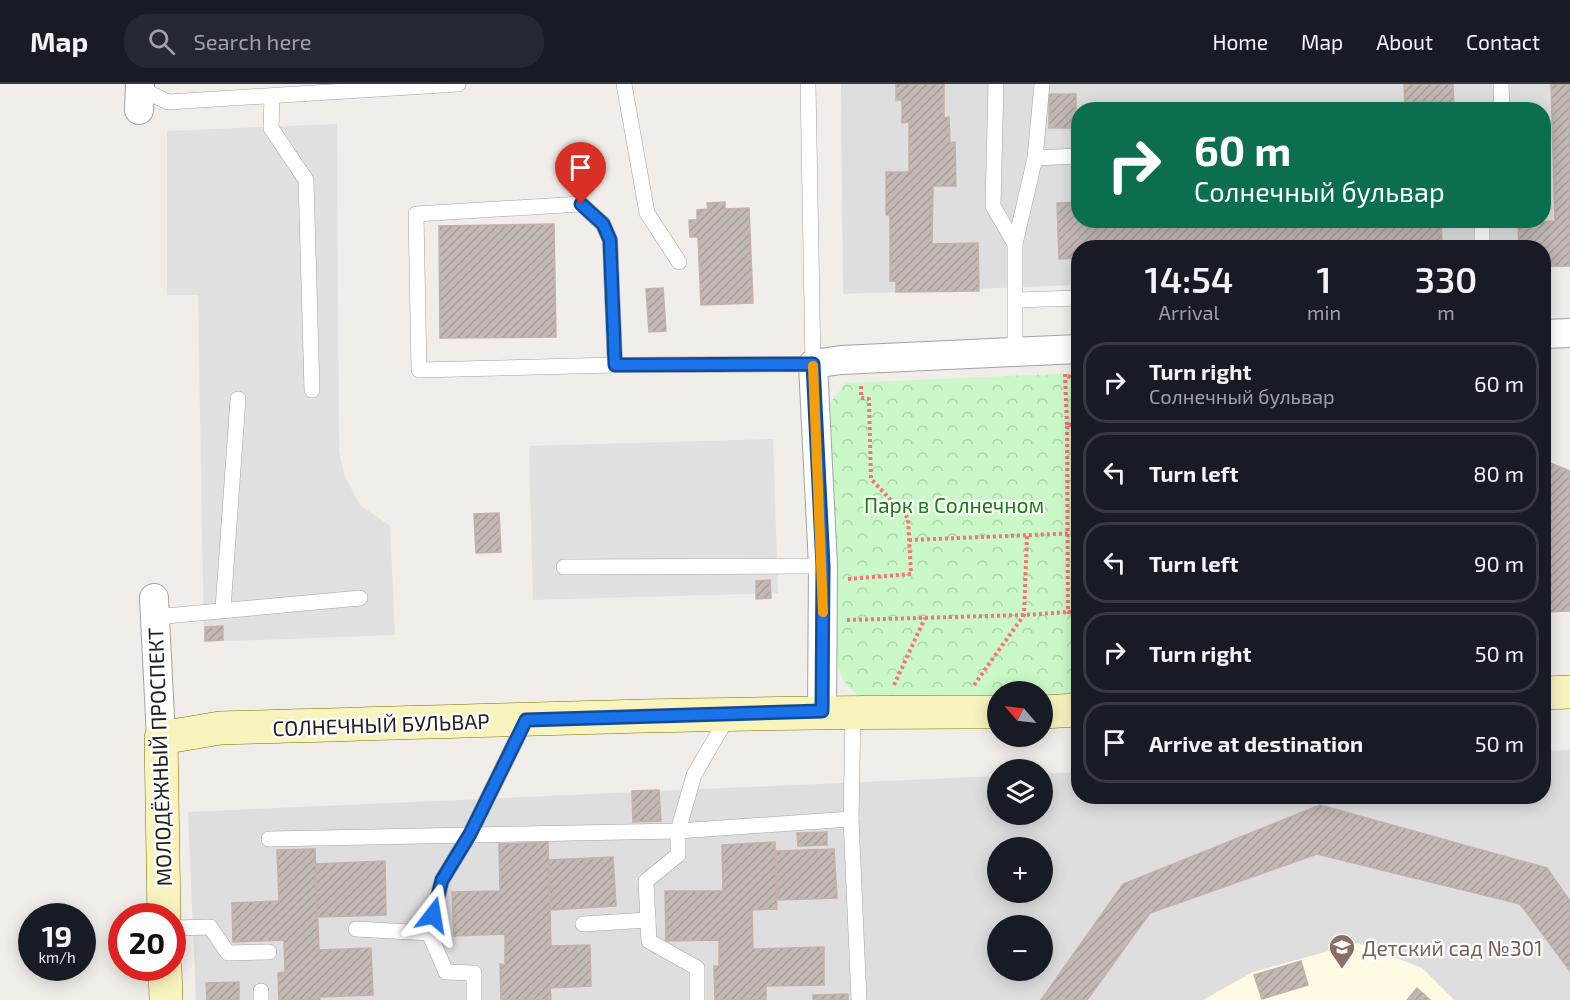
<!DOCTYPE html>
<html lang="en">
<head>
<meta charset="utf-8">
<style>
  body { margin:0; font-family:"Exo 2",sans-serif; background:#242831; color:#f1f3f6; height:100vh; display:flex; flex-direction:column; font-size:22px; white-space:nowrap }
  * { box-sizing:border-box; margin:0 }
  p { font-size:20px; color:#9ea1a6 }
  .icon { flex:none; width:33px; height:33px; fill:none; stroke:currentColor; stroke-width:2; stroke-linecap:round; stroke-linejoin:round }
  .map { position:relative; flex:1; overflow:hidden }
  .drawer { position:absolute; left:1071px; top:156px; width:480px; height:564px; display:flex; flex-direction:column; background:#171b24; border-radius:24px; box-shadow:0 3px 15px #0003 }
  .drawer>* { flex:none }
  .banner { position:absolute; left:1071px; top:18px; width:480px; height:126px; border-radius:24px; box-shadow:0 3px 15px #0003; background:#0b6e4f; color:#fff; overflow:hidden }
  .needle { width:39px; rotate:298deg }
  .fabs { position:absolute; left:987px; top:597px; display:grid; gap:12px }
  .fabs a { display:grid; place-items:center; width:66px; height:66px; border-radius:50%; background:#171b24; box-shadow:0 3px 15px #0003; font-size:30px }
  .speed { position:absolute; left:18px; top:819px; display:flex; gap:12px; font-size:30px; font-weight:700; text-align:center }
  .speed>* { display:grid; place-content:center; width:78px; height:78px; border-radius:50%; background:#171b24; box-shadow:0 3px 15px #0003; line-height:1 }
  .speed small { font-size:15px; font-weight:400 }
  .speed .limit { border:9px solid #d22; background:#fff; color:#111 }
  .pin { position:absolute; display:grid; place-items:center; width:51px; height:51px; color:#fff; margin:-62px -26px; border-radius:50% 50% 50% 0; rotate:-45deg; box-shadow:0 0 6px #0007 }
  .pin .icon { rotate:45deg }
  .me { position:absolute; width:66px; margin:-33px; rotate:14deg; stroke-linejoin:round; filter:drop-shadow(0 0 4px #0008) }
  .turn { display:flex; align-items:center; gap:21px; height:126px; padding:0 24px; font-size:27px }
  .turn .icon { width:78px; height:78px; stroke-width:2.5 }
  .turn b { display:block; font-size:42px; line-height:51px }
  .eta { display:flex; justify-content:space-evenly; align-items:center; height:102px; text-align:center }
  .eta b { font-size:36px; font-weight:600; line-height:42px }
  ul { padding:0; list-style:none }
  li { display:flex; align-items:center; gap:18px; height:81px; margin:0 12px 9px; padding:0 12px; border:3px solid #363941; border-radius:24px }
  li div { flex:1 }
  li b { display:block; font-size:22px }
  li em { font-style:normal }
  header { display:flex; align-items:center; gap:36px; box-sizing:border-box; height:84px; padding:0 30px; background:#171b24; border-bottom:2px solid #363941 }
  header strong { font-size:28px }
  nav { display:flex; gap:33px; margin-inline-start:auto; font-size:21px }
  .search { width:420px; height:54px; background:#242831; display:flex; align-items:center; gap:15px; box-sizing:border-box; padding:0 21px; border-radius:24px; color:#9ea1a6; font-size:22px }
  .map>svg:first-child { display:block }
  .residential { fill:#dfdede; fill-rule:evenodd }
  .education { fill:#fffbe3 }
  .park { fill:url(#park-crowns) }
  .parking { fill:#e1e1e1 }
  .building { fill:url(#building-hatch); stroke:#c3b1aa; stroke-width:1.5 }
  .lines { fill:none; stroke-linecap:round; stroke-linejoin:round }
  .lane-casing { stroke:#a2a2a2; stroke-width:16 }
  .street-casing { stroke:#a2a2a2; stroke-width:30 }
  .secondary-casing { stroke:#797507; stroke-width:34 }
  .path { stroke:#f87277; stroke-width:4; stroke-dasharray:3 3; stroke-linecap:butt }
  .lane { stroke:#fff; stroke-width:15 }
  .street { stroke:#fff; stroke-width:28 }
  .secondary { stroke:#f9f4be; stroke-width:33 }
  .route-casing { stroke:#114b97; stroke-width:15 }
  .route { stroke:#1a73e8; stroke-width:10 }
  .slow { stroke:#f59e0b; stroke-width:10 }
  .labels { text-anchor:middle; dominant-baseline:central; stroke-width:4.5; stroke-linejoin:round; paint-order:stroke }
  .park-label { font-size:21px; fill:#14800e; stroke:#fff }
  .street-label { font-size:21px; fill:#212121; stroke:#fff }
  .education-label { font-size:21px; fill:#785e54; stroke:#fff; text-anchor:start }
</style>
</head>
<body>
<header>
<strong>Map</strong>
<div class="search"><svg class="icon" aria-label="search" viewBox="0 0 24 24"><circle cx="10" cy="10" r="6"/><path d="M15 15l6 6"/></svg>Search here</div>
<nav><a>Home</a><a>Map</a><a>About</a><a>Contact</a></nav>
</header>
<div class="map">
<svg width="1570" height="916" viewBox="0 0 1570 916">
  <defs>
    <pattern id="park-crowns" width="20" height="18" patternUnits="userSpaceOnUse" patternTransform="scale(1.5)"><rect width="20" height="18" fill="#caf9c7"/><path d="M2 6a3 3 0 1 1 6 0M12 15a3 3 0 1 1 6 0" fill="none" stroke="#add5ab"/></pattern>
    <pattern id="building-hatch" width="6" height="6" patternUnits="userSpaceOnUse" patternTransform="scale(1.5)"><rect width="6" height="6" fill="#c2b8b4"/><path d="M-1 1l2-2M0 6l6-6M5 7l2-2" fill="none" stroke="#a69e9a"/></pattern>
  </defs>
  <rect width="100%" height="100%" fill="#f1ede8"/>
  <!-- residential -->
  <g class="residential">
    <path d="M841 0H1570V183L1544 184V164H1078V201L843 210ZM1078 26H1544V136H1078Z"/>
    <path d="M1570 666V916H196L188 728 997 692 998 730H1042L1043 690 1078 688V712H1544V667ZM998 764H1042V808H998ZM998 842H1042V886H998Z"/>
  </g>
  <!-- education -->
  <path class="education" d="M1358 859 1422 884 1454 916H1203L1253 888Z"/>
  <!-- park -->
  <path class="park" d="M1078 289V609L998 608 997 611 864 615C835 596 838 583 835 551L826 328 834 313 846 299Z"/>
  <!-- parking -->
  <g class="parking">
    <path d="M337 40 339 368 345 393 360 421 390 442 395 551 204 558 198 211H167V47Z"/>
    <path d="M1078 47V62L1046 63V48Z"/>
    <path d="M773 355 778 509 533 516 529 362Z"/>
  </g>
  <!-- building -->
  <g class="building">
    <path d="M896 0H944V34L949 33 950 59 955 58 956 102H933L932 160 978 159 979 207 896 208V197H890V131H886V88H909V38L902 39V16H896Z"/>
    <path d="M1404 0H1453L1454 26H1405Z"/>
    <path d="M1551 0H1570V182H1544V164H1519L1518 139 1555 137Z"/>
    <rect x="1049" y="10" width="27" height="34"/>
    <path d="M725 118V125L749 124 753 219 701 221 698 153H690L689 136H697V126L708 125 707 119Z"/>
    <path d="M1078 118V136H1091V142L1441 136 1442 161 1078 164V174L1059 175 1057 119Z"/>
    <path d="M1091 136H1298L1091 142Z"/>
    <path d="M554 140 556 253 440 254 439 142Z"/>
    <path d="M663 204 666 247 649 248 646 205Z"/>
    <path d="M1544 342H1549L1550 379 1570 387V527L1544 528Z"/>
    <path d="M499 429 501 468 476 469 474 430Z"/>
    <path d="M770 496 771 514 756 515V497Z"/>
    <path d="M223 542V556L205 557V543Z"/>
    <path d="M659 706 661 737 633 738 632 707Z"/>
    <path d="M1320 721 1547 784 1570 817V887L1520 820 1317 770 1150 829 1087 916H1041L1123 800Z"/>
    <path d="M827 748V761L798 762 797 749Z"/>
    <path d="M548 758 551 862 590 861 591 902 550 904 551 916H501L500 880 505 881V850L454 852 452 808 500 807 499 760Z"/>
    <path d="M775 758 777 825 752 826 753 865 824 863V901L766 902V916H715L714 882H719V856L666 857 665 807H723L722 761Z"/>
    <path d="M315 765 319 866 371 864 373 911 320 913V916H279L278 889 285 888 284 856 233 858 232 819 279 817 277 766Z"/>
    <path d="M834 765 837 814 778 816 776 767Z"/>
    <path d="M613 773 616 822 550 826 549 776Z"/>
    <path d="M385 777 386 831 317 833 316 780Z"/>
    <path d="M1301 877 1308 901 1262 915 1254 891Z"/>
    <path d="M239 898V916H207L206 899Z"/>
    <path d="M1417 904 1430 916H1407Z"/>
    <path d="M848 910V916H813V911Z"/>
  </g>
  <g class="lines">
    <!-- lane casing -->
    <g class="lane-casing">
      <g id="lane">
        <path d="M624 0 647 129 679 178"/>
        <path d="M996 0 993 122 1015 160V268"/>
        <path d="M1501 0 1502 26"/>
        <path d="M141 5 168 18 458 0"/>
        <path d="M272 12 271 44 306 96 312 306"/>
        <path d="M1035 74 1078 72"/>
        <path d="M1015 160 1035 74 1042 0"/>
        <path d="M1482 164V136"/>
        <path d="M1016 216 1078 214"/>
        <path d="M615 281 610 156 603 140 581 120 416 130 419 286 615 281 813 280 808 0"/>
        <path d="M564 483 823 482"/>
        <path d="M223 525 238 315"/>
        <path d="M155 533 360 514"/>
        <path d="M853 627 851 735 859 916"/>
        <path d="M269 755 678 747 694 691 730 629"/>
        <path d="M583 840 648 836"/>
        <path d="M172 844 210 843 228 869 269 868"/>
        <path d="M356 845 429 849"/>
        <path d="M261 907V916"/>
        <path d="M474 916V889L446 888 429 849 442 796 470 750 526 636"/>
        <path d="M697 916V884L649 857 646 797 678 771V747L851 735"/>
      </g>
    </g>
    <!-- street casing -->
    <g class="street-casing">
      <g id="street">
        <path d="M139 26 140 0"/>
        <path d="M1544 250 1570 249"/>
        <path d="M154 514 161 654"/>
        <path d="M822 627 823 482 813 280 841 276 1078 265"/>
      </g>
    </g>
    <!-- secondary casing -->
    <g class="secondary-casing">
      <g id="secondary">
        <path d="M1544 609 1570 608"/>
        <path d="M1042 628 1078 626"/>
        <path d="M164 832 161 654 220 644C479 637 738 627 998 628"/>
        <path d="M165 884 166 916"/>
      </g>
    </g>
    <!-- path -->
    <g class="path">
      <path d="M1065 290 1067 341"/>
      <path d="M1068 292 1078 299"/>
      <path d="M1078 340 1067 341 1068 528 1078 527"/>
      <path d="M909 456 1078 449"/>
      <path d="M848 495 911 490 908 434 871 395 869 315 861 314V300"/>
      <path d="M847 536 1024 531 1068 528"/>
      <path d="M894 601 925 534"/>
      <path d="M974 601 1024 531 1027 452"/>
    </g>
    <!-- lane -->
    <use href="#lane" class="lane"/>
    <!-- street -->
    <use href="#street" class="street"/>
    <!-- secondary -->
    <use href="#secondary" class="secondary"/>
  </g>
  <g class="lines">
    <!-- route casing -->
    <g class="route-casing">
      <path id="route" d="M433 831 442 796 470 750 526 636 822 627 823 482 813 280 615 281 610 156 603 140 581 120"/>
    </g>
    <!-- route -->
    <use href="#route" class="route"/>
    <!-- slow -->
    <path class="slow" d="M813 282 823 528"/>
  </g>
  <!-- icons -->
  <defs>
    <g id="school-pin" transform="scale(1.35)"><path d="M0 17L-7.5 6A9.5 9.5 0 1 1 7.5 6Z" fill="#8d6e63" stroke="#fff"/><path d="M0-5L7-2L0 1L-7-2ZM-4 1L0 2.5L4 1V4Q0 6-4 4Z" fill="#fff"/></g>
  </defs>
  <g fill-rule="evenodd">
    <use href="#school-pin" x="1342" y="863"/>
  </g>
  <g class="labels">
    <!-- park labels -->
    <g class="park-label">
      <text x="954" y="420">Парк в Солнечном</text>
    </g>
    <!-- street labels -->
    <g class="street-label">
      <text transform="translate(381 640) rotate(-2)">СОЛНЕЧНЫЙ БУЛЬВАР</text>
      <text transform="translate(159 673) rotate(-92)">МОЛОДЁЖНЫЙ ПРОСПЕКТ</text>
    </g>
    <!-- education labels -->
    <g class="education-label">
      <text x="1362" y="863">Детский сад №301</text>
    </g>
  </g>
</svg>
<div class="fabs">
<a><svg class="needle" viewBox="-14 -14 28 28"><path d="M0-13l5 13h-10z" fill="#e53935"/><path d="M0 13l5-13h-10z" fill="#9ea1a6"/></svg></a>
<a><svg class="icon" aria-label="layers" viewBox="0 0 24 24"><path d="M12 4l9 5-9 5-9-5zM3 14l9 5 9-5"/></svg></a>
<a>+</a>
<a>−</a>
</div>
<div class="speed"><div>19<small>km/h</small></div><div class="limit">20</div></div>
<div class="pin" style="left:581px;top:120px;background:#d93025"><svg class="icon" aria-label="arrive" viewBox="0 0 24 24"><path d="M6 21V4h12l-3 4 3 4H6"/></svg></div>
<svg class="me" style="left:433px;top:831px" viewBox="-20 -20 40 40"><path d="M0-17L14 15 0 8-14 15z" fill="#1a73e8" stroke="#fff" stroke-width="4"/></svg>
<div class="banner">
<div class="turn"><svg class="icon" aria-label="right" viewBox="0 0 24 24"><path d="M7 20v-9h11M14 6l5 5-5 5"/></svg><div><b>60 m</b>Солнечный бульвар</div></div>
</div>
<section class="drawer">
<div class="eta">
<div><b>14:54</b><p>Arrival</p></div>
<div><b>1</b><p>min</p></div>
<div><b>330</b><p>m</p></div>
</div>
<ul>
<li><svg class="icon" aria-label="right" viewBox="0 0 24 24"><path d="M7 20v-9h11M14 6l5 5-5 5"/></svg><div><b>Turn right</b><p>Солнечный бульвар</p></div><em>60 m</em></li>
<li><svg class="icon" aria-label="left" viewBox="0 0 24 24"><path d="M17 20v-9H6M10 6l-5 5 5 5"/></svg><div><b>Turn left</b></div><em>80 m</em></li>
<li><svg class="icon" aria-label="left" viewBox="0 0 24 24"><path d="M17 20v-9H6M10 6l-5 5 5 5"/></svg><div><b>Turn left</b></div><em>90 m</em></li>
<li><svg class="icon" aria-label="right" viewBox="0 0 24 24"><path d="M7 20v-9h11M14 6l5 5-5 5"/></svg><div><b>Turn right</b></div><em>50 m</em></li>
<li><svg class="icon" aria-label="arrive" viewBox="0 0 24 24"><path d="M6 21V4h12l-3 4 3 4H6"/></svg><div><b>Arrive at destination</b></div><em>50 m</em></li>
</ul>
</section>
</div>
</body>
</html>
